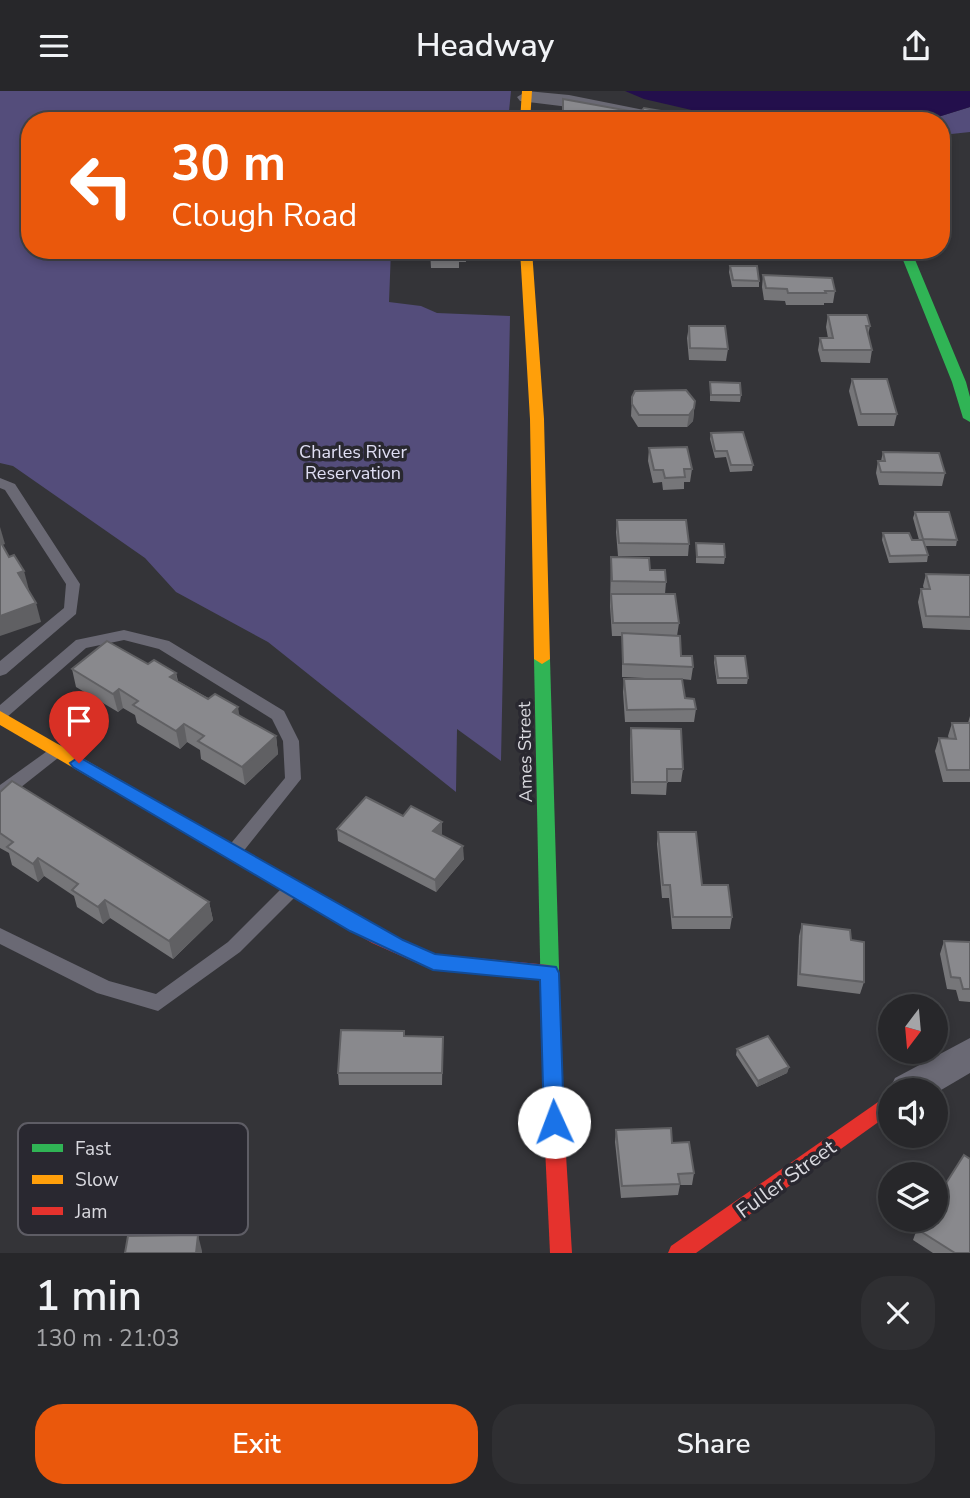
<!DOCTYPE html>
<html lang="en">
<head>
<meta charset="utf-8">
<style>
  body { margin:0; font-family:"Nunito Sans",sans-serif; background:#2f2f32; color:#f1f3f6; height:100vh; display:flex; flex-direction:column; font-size:26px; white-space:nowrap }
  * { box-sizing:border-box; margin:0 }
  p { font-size:23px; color:#a4a5a8 }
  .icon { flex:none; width:38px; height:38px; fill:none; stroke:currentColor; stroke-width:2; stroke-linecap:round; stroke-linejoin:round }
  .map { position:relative; height:1162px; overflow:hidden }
  .sheet { display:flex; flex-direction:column; background:#27272a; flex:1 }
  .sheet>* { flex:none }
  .guide { position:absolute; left:21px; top:21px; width:929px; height:147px; border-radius:28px; box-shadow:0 4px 10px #0003,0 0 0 2px #434447; background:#ea580c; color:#fff; overflow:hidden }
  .needle { width:46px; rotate:196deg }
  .buttons { position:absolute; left:878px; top:903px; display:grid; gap:14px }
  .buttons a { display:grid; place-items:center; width:70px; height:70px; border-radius:50%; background:#27272a; box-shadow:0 4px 10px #0003,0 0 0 2px #434447; font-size:35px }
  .pin { position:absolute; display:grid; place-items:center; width:60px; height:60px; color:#fff; margin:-72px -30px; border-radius:50% 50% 50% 0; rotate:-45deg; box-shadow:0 0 7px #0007 }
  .pin .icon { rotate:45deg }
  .me { position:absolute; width:77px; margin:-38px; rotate:358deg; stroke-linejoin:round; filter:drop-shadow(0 0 5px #0008) }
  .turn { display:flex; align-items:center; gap:24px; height:147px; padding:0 35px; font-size:32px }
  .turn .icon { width:91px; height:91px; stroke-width:2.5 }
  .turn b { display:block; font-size:49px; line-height:60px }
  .round { display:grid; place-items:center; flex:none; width:74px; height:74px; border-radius:28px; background:#2f2f32 }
  .headline { display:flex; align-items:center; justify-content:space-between; height:119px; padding:0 35px }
  h1 { font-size:42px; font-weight:600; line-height:52px }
  .primary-button { display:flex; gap:14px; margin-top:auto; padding:14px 35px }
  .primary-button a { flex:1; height:80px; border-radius:28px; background:#ea580c; color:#fff; font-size:28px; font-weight:600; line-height:80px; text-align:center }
  .primary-button a+a { background:#2f2f32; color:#f1f3f6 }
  header { display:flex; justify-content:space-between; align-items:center; height:91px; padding:0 35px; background:#27272a; font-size:32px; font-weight:600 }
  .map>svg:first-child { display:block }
  .green { fill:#544d7b }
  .water { fill:#230f4c }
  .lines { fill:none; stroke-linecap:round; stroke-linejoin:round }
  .lane { fill:#6a6974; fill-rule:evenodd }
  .street { fill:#6a6974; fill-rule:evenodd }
  .fast { fill:#30b455; fill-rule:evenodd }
  .slow { fill:#ff9f0a; fill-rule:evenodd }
  .jam { fill:#e5322d; fill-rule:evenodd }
  .wall { fill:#767679 }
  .shaded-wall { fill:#606063 }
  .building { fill:#89898d; stroke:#606063; stroke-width:2 }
  .route { fill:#1a73e8; stroke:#114b97; stroke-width:2 }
  .labels { text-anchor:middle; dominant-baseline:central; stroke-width:7; stroke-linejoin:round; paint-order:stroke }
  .park-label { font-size:18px; fill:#e0dff4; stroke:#292830 }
  .street-label { font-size:18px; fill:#d9d9df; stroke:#292830 }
  .near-street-label { font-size:21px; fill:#d9d9df; stroke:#292830 }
  .key { fill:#292830; stroke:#5e5d65; stroke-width:2 }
  .key-label { font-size:19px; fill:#d9d9df }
</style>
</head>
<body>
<header><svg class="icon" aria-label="menu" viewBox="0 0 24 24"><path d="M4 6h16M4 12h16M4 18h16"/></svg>Headway<svg class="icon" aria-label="share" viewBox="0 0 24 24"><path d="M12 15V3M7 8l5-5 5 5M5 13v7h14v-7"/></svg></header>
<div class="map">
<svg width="970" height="1162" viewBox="0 0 970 1162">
  <rect width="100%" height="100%" fill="#343438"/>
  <!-- green -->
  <g class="green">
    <path d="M0 0H511L508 30H30V159H391L389 211 421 215 437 222 510 225 501 670 457 638 456 701 268 551 176 501 145 467 13 375 0 372Z"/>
    <path d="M970 16V41L942 44V30H925Z"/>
  </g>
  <!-- water -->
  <path class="water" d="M625 0H970V16L925 30H739L644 8Z"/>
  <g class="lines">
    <!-- lane -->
    <g class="lane">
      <path d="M0 387 15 393 80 493 76 523 6 583 0 585V570L64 517 66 493 5 399 0 397Z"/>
      <path d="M124 539 169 550 284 620 299 650 301 688 238 767 232 769 226 767 223 762 285 687 283 650 272 628 159 558 124 549 86 557 6 627 0 629V614L76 549Z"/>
      <path d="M57 653 63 655 65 659 63 663 6 708 0 709V694Z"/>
      <path d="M293 790 299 792 302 797 299 802 240 861 158 920 97 902 0 853V837L109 890 156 903 228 851 287 792Z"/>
    </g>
    <!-- street -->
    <g class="street">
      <path d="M527 0 569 4 669 24 679 30H638L569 16 520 10 517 6Z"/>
      <path d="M970 947V982L936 1002V999H891V1002L889 999 895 987Z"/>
    </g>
    <!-- fast -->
    <g class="fast">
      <path d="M899 159H911L966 291 970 306V331L963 327 952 291Z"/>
      <path d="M542 563 550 568 563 1014 560 1020 553 1023 546 1020 543 1014 534 568Z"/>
    </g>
    <!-- slow -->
    <g class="slow">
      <path d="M522 0H532L530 30H520Z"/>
      <path d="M520 159H532L544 328 550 568 542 573 534 568 530 328Z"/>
      <path d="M0 620 248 762 251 767 248 772 242 774 236 772 0 634Z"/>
    </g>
    <!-- jam -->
    <g class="jam">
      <path d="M242 760 384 842 435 863 549 874 556 877 558 882 556 887 549 890 426 876 372 852 236 772 233 767 236 762Z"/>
      <path d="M891 1002V1022L696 1162H668L671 1155Z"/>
      <path d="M553 1005 560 1008 563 1014 572 1162H550L543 1014 546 1008Z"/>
    </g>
  </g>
  <!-- wall -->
  <g class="wall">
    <path d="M430 159H465L466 171H459V177H431Z"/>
    <path d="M730 175 759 190V196H732L729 181Z"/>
    <path d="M763 184 835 200 833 212H824V214H786L785 210 764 209 762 196Z"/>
    <path d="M828 224 870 235 868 244 872 259 870 272 821 271 818 259 820 247H828L826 236Z"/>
    <path d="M689 235 728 258 726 270 689 269 687 247Z"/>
    <path d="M852 288 897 323 894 335H858L849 300Z"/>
    <path d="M710 291 741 304 740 311 710 310Z"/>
    <path d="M632 306 695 310 693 330 687 336H638L631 325Z"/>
    <path d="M711 342 753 374 752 380 730 381 726 366 715 367 710 348Z"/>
    <path d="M649 357 692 378 690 391H684V398L663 399 662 391 653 392 648 370Z"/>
    <path d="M883 361 945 382 942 395 879 394 876 382 878 370H881Z"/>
    <path d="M915 421 957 449 956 455H925L928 464 927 471 889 472 882 449 883 442 912 449H919L913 427Z"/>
    <path d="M617 429 689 453 688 465H618L616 441Z"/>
    <path d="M696 452 725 466 724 473 696 472Z"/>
    <path d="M611 466 650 479 666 491 665 503 679 532 677 545 681 565 693 576 691 589 682 588 685 607 696 618 694 631H625L623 601 624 588H667L622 586V545H612L610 515Z"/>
    <path d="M926 483 970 484V539L923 537 918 511 921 498H924L923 495Z"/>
    <path d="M715 565 748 587 747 593H717L714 571Z"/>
    <path d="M148 573 176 582 178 590 276 645 278 663 245 694 201 668 200 659 187 651 180 658 137 632 135 624 123 617 118 621 76 596 72 578Z"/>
    <path d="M970 625V691H943L935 660 939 647 949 648 948 645 952 632H968Z"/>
    <path d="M631 637 683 678 681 691H667L666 704 631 703 630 649Z"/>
    <path d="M0 701 209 811 213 829 173 868 110 827 103 833 77 816 74 805 44 785 38 791 12 774 9 762 0 757Z"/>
    <path d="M403 725 442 731 441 744 464 768 436 801 338 750 337 738Z"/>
    <path d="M658 741 702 794 732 826 730 838H672L669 807H662L657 753Z"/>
    <path d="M802 833 851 849 864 891 860 903 797 895 799 845Z"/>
    <path d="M944 850 970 851V911L959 910 956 899 947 898 940 863Z"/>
    <path d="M404 940V945L443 946 442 994H339L338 982Z"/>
    <path d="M737 958 789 976 787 982 757 996 736 964Z"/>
    <path d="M616 1039 672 1052 694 1082 692 1094H680L678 1104 621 1107 615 1051Z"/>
    <path d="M917 1138 970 1162H933L913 1149Z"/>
  </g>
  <!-- shaded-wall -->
  <g class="shaded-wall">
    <path d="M694 317 693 330 687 336 689 324Z"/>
    <path d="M0 436 5 453 0 455Z"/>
    <path d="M24 480 29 499 23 501 18 482Z"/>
    <path d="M36 512 41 531 0 545V525Z"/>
    <path d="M176 582 179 600 170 586Z"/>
    <path d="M119 598 123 617 118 621 113 603Z"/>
    <path d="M238 616 241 634 233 621Z"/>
    <path d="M184 633 187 651 180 658 176 640Z"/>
    <path d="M276 645 278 663 245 694 242 676Z"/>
    <path d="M442 731V743L434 752 433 740Z"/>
    <path d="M463 755 464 768 436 801 435 789Z"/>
    <path d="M38 767 44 785 38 791 33 773Z"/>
    <path d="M105 809 110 827 103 833 98 816Z"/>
    <path d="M209 811 213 829 173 868 169 850Z"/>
    <path d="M789 976 787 982 757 996 758 990Z"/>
    <path d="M198 1144 202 1160V1162H196Z"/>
  </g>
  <!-- building -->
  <g class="building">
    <path d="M563 8 640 22 644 17 684 24 680 30H634L636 28 629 27 628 30H563Z"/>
    <path d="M430 159H459L458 165 430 166Z"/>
    <path d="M730 175H757L759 190 733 189Z"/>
    <path d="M763 184 832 187 835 200H825L826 202H788L787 198 766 197Z"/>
    <path d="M828 224H867L870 235H866L872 259H823L820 247H833Z"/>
    <path d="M689 235H725L728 258 690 257Z"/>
    <path d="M852 288H887L897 323H861Z"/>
    <path d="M710 291 740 292 741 304H711Z"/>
    <path d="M686 299 695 310 694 317 689 324H639L632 313V306L635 300Z"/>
    <path d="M743 341 753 374H731L727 360H715L711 342Z"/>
    <path d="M687 356 692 378H684L685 386 665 387 663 379H654L649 357Z"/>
    <path d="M883 361 939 362 945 382 881 381 878 370H885Z"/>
    <path d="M915 421H949L957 449 923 448Z"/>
    <path d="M617 429H686L689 453 619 452Z"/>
    <path d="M883 442H909L912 449H923L928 464 890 465Z"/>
    <path d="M0 450 9 466 14 464 24 480 18 482 36 512 0 525Z"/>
    <path d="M696 452 724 453 725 466H697Z"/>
    <path d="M611 466 649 467 650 479H665L666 491 612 490Z"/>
    <path d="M926 483 970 484V526L926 525 921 498H930Z"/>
    <path d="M611 503H675L679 532H613Z"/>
    <path d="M622 542 680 545 681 565H692L693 576 623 573Z"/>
    <path d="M107 550 148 573 154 569 176 582 170 586 208 608 215 603 238 616 233 621 276 645 242 676 198 650 204 645 184 633 176 640 133 614 138 610 119 598 113 603 72 578Z"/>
    <path d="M715 565H745L748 587H718Z"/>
    <path d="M624 588H682L685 607 694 608 696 618 627 619Z"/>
    <path d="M952 632H970V679H947L939 647 956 648Z"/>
    <path d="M631 637 681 638 683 678H667V691H633Z"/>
    <path d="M12 690 209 811 169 850 105 809 98 816 72 799 78 793 38 767 33 773 7 756 13 751 0 742V701Z"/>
    <path d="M366 706 403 725 411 715 442 731 433 740 463 755 435 789 337 738Z"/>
    <path d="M658 741H696L702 794H728L732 826H673L670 794H663Z"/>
    <path d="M802 833 850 839 851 849 864 851V891L800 883Z"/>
    <path d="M944 850 970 851V898H963L960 887 951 886Z"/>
    <path d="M341 939 404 940V945L443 946 442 982H338Z"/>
    <path d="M768 945 789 976 758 990 737 958Z"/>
    <path d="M671 1037 672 1052 689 1051 694 1082 678 1083 680 1093 622 1095 616 1039Z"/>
    <path d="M964 1064 970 1068V1162H955L917 1138 923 1129H936V1108Z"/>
    <path d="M198 1144 196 1162H125L128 1145Z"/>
  </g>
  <!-- route -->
  <path class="route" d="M79 666 403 849 435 863 556 876 559 882 564 1031 561 1038 554 1040 547 1038 544 1031 540 889 433 879 350 840 73 676 70 672Z"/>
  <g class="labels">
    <!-- park labels -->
    <g class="park-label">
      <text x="353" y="361">Charles River<tspan x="353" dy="21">Reservation</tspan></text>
    </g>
    <!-- street labels -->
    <g class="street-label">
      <text transform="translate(525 661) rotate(-91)">Ames Street</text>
    </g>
    <!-- near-street labels -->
    <g class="near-street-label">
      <text transform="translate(786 1088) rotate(-36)">Fuller Street</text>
    </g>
  </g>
  <!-- legend -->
  <rect x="18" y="1032" width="230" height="112" rx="10" class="key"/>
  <rect x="32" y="1053" width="31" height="8" fill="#30b455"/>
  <rect x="32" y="1084" width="31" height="9" fill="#ff9f0a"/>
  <rect x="32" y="1116" width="31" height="8" fill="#e5322d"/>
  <g class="key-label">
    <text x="75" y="1064">Fast</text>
    <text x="75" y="1095">Slow</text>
    <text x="75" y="1127">Jam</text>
  </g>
</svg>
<div class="buttons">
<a><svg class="needle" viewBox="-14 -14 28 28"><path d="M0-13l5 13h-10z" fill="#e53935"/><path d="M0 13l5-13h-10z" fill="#a4a5a8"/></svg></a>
<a><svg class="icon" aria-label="sound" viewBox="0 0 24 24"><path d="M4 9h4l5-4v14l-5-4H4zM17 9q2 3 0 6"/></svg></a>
<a><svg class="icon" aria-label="layers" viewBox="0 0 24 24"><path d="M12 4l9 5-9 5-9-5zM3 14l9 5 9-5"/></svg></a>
</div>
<div class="pin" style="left:79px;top:672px;background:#d93025"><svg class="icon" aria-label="arrive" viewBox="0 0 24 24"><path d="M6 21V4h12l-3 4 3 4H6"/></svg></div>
<svg class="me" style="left:554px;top:1031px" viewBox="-20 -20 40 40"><circle r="19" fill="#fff"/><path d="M0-13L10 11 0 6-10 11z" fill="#1a73e8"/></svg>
<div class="guide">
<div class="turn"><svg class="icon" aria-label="left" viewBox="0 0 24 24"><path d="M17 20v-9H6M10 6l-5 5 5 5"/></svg><div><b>30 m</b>Clough Road</div></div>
</div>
</div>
<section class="sheet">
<div class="headline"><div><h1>1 min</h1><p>130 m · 21:03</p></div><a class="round"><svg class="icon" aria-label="close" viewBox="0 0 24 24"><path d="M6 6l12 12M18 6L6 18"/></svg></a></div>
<div class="primary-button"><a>Exit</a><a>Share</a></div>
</section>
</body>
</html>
